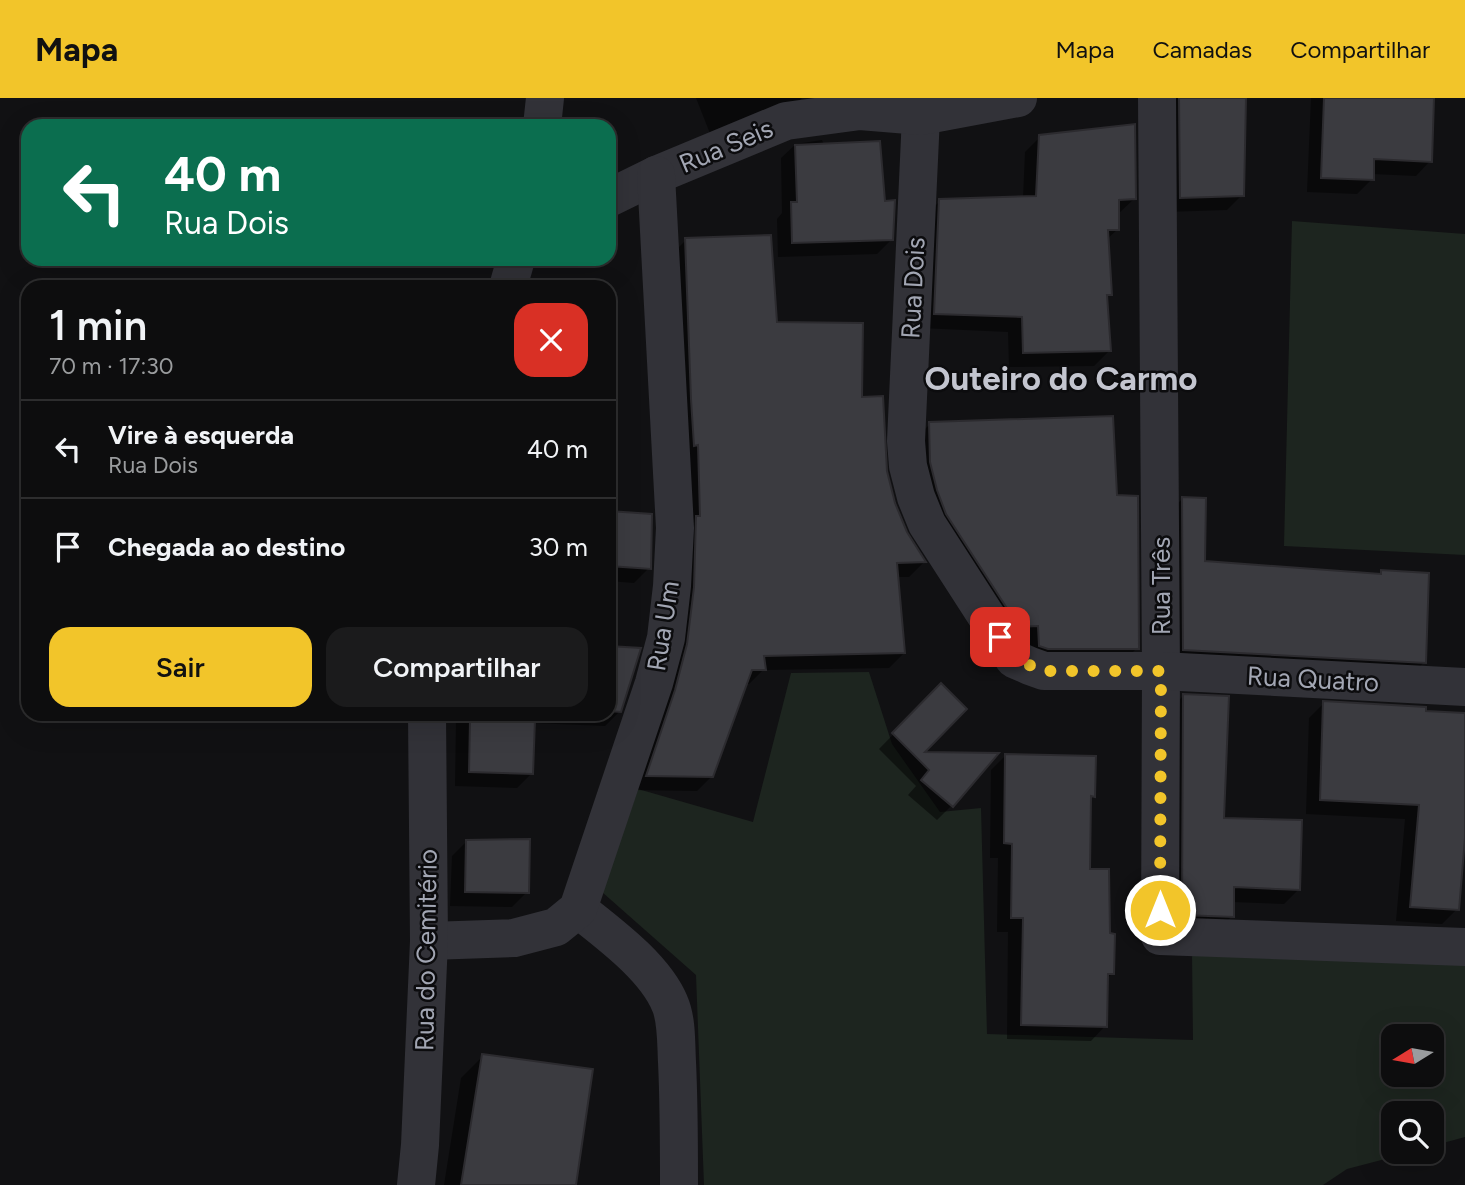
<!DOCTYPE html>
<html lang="pt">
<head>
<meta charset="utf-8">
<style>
  body { margin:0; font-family:Figtree,sans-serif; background:#1b1b1c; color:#f1f3f6; height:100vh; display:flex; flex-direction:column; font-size:26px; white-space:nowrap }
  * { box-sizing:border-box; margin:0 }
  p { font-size:23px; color:#9a9c9e }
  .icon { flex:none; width:38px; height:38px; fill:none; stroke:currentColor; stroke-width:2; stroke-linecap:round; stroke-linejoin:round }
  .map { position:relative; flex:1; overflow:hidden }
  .drawer { position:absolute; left:21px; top:182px; width:595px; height:441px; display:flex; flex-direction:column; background:#0d0d0e; border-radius:21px; box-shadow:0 7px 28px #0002,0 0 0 2px #2d2d2e }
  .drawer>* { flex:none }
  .guide { position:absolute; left:21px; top:21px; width:595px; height:147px; border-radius:21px; box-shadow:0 7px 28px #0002,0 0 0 2px #2d2d2e; background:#0b6e4f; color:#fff; overflow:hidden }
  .needle { width:46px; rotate:259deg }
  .buttons { position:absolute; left:1381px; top:926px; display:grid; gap:14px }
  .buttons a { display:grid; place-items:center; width:63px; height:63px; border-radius:14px; background:#0d0d0e; box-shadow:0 7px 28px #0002,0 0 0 2px #2d2d2e; font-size:35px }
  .pin { position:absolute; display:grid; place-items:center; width:60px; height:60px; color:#fff; margin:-30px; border-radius:14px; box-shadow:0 4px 10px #0006 }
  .me { position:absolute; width:77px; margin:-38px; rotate:0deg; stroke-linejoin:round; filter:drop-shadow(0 0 5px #0008) }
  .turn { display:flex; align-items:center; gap:24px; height:147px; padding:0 28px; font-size:32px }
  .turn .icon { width:91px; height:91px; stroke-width:2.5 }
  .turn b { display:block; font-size:49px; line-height:60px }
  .round { display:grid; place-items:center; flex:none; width:74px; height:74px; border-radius:21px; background:#1b1b1c }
  .headline { display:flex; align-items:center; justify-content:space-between; height:119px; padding:0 28px }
  h1 { font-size:42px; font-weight:600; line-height:52px }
  .button { display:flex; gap:14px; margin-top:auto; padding:14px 28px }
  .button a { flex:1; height:80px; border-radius:21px; background:#f2c52a; color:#111; font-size:28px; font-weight:600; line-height:80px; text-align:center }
  .button a+a { background:#1b1b1c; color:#f1f3f6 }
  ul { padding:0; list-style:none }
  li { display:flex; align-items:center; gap:21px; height:98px; padding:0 28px; border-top:2px solid #2d2d2e }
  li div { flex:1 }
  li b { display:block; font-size:26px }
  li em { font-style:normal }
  header { display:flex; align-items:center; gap:42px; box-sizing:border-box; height:98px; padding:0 35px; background:#f2c52a; color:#111 }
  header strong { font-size:33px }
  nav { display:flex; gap:38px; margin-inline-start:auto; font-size:24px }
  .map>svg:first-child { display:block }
  .green { fill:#1d251f; fill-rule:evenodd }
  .shadow { fill:#0007 }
  .building { fill:#3b3b40; stroke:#2c2b2f; stroke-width:2 }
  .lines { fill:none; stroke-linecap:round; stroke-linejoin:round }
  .street { stroke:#323238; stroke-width:38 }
  .route { stroke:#f2c52a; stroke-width:12; stroke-dasharray:0 21.6 }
  .labels { text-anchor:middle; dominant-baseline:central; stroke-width:5; stroke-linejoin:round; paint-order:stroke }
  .street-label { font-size:26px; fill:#a2a6b3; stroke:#0c0c0e }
  .district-label { font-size:33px; font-weight:bold; fill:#c3c5cf; stroke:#0c0c0e }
</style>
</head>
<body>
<header>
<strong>Mapa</strong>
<nav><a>Mapa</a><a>Camadas</a><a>Compartilhar</a></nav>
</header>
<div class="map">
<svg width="1465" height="1087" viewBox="0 0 1465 1087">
  <rect width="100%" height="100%" fill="#111113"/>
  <!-- green -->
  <g class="green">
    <path d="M1292 123 1465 136V457L1284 448Z"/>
    <path d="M869 574 892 646 940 714 981 710 987 936 1193 942 1192 855 1465 865V1039L1432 1048V1015H1393V1054H1412L1347 1071 1323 1087H704L696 877 602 794 638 691 753 724 791 575ZM1393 938H1432V976H1393Z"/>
  </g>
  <!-- shadow -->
  <g class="shadow">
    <path d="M696 0H802L789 12 711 38Z"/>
    <path d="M1172 0H1244L1242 97 1227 112 1165 114Z"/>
    <path d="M1311 0H1432L1430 63 1416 78 1372 76V81L1357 96 1307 94Z"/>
    <path d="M1040 39 1134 101 1118 116V131L1106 142 1110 196 1105 201 1109 253 1094 268 1009 269 1008 234 920 230 925 118 940 103 1023 100 1025 54Z"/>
    <path d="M822 42 824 47 883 104 892 141 877 156 778 159 777 121 782 115 781 60 796 46Z"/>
    <path d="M686 142 775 225 861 301 893 405 905 435 924 464 909 479H897L904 555 889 570 763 572 749 586H745L712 678 697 693 632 692 661 608 671 157Z"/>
    <path d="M609 220H611L609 248Z"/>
    <path d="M930 326 1116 399 1137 550 1122 565H1032L932 431 915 341Z"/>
    <path d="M1182 401 1203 465 1378 477 1382 473 1424 564 1410 579 1169 566 1168 416Z"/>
    <path d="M609 415 649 470 634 485 609 483Z"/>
    <path d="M609 550 620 613 605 628 533 625 532 675 517 690 455 688 456 623 432 622 428 616H609Z"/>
    <path d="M941 588 920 655 951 708 937 722 908 697 916 688 879 651Z"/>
    <path d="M1183 598 1223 722 1298 792 1284 806 1232 804V818L1217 833 1168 831 1169 613Z"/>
    <path d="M1324 605 1465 617V732L1457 811 1442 826 1396 823 1405 721 1306 716 1309 620Z"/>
    <path d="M1006 657 1093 698 1089 702 1088 773 1108 837 1112 876 1106 881 1105 928 1091 943 1007 941 1008 834H997L998 760H990L991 672Z"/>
    <path d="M467 743 527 794 512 809 450 808 452 758Z"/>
    <path d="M483 958 574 1087H444L461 980Z"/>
  </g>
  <!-- building -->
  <g class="building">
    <path d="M1179 0H1246L1244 98 1180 100Z"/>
    <path d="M1324 0H1434L1432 64 1374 61V82L1321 80Z"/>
    <path d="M1135 26 1136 101 1119 102V132H1108L1112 197H1107L1111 253 1023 255 1022 219 934 216 939 101 1036 98 1039 37Z"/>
    <path d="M880 43 885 103 895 102 893 142 792 145 791 104H797L795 47Z"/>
    <path d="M771 137 777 224 863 225 862 299 883 298 887 373 895 405 907 434 926 464 897 465 905 555 764 558 766 572H752L713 679 646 678 675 592 687 546 694 489 696 418H700L698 347 694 348 691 301 685 140Z"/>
    <path d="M1113 318 1117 397 1138 398 1139 551H1048L1039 548 1038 528 1019 529 946 416 937 392 930 364 929 324Z"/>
    <path d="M1182 399 1206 400 1205 463 1381 476V472L1429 475 1426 565 1183 552Z"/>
    <path d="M609 413 652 416 651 471 609 468Z"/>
    <path d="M609 548 641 550 621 614 609 613Z"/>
    <path d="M941 585 967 611 925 654 999 655 953 709 921 682 929 672 892 635Z"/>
    <path d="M1183 596 1229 598 1224 720 1302 722 1300 792 1234 789V819L1182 817Z"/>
    <path d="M1323 603 1426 609V613L1465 615V740L1459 812 1410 809 1419 707 1320 702Z"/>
    <path d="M535 622 533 676 469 674 470 623Z"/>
    <path d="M1005 656 1096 658 1095 699 1091 698 1090 771H1109L1110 835 1115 836 1114 876H1108L1107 929 1021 927 1023 820H1011L1012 746 1004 745Z"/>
    <path d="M530 741 529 795 465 794 466 742Z"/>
    <path d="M482 956 593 971 576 1087H461Z"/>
  </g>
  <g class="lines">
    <!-- street -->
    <g class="street">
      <path d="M1157 0 1161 573 1160 838 1465 849"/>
      <path d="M921 18 906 343 908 368 916 399 927 426 1014 561 1030 568 1044 573H1161L1465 589"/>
      <path d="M542 28 545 0"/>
      <path d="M609 100 656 77 786 23 860 13 921 18 1018 0"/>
      <path d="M508 189 516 161"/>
      <path d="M578 811C608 835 655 869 670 906 677 922 676 946 677 964 679 1005 679 1046 679 1087"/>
      <path d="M429 843 514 840 556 829 578 811 654 585 666 540 672 488 675 430 656 77"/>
      <path d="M416 1087 420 1047 429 843 427 616"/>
    </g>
  </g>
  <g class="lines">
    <!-- route -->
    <path class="route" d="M1000 539 1014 561 1044 573H1161L1160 812"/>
  </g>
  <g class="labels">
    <!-- street labels -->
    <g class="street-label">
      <text transform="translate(726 48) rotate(-23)">Rua Seis</text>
      <text transform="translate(913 190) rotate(-87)">Rua Dois</text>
      <text transform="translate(1161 488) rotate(-90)">Rua Três</text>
      <text transform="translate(663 528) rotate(-81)">Rua Um</text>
      <text transform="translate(1313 581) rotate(3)">Rua Quatro</text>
      <text transform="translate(426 852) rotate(-89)">Rua do Cemitério</text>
    </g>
    <!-- district labels -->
    <g class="district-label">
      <text x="1061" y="280">Outeiro do Carmo</text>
    </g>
  </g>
</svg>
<div class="buttons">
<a><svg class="needle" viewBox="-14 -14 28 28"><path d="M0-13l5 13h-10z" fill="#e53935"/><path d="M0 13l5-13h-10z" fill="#9a9c9e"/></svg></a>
<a><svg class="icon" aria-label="search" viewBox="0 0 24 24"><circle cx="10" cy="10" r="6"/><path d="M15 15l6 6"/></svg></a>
</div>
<div class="pin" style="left:1000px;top:539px;background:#d93025"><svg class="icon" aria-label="arrive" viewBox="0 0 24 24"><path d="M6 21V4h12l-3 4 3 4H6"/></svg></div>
<svg class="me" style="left:1160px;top:812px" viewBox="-20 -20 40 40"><circle r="17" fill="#f2c52a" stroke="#fff" stroke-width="3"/><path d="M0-11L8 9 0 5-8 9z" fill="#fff"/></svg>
<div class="guide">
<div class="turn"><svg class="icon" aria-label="left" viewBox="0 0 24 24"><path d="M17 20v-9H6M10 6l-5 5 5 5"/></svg><div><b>40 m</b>Rua Dois</div></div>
</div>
<section class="drawer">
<div class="headline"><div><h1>1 min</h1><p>70 m · 17:30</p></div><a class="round" style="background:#d93025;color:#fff"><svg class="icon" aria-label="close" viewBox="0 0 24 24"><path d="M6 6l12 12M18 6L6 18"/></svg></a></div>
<ul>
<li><svg class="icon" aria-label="left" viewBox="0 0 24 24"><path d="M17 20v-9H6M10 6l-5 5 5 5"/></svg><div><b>Vire à esquerda</b><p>Rua Dois</p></div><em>40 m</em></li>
<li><svg class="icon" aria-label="arrive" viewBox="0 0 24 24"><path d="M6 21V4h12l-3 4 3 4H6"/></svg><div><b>Chegada ao destino</b></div><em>30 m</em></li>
</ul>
<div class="button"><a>Sair</a><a>Compartilhar</a></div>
</section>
</div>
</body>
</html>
